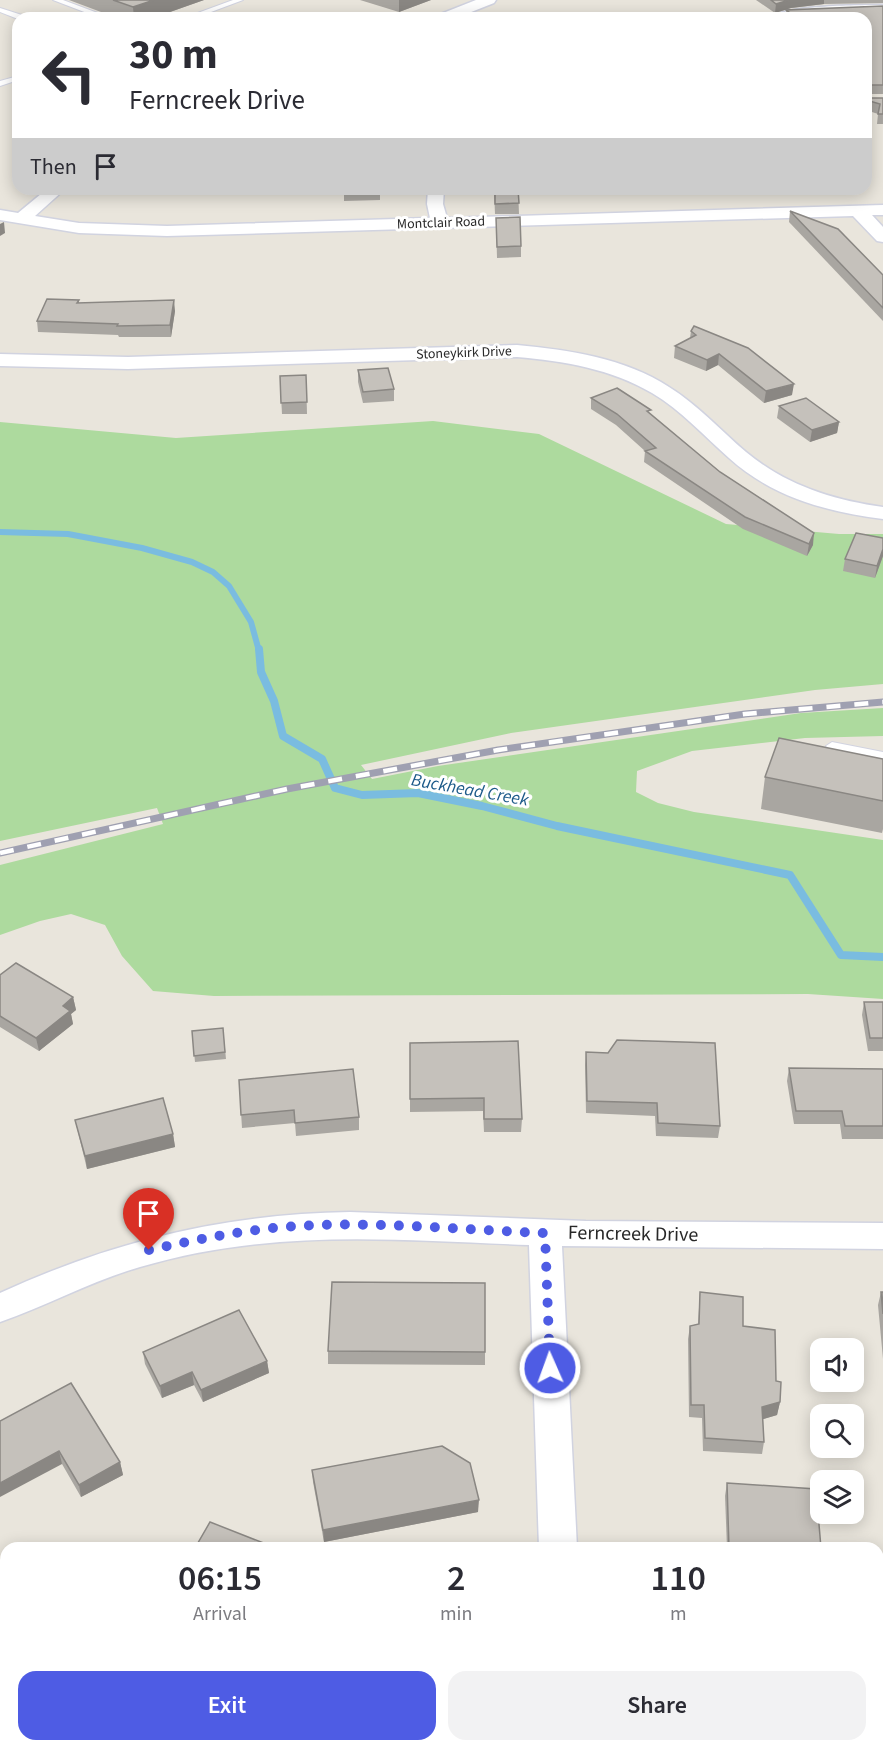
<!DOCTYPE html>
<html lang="en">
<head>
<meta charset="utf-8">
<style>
  body { margin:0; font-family:"Source Sans 3",sans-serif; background:#f2f2f3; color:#2b2b33; height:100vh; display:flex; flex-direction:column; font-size:22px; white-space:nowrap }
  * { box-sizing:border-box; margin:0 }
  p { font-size:20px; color:#7c7c81 }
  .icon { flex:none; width:33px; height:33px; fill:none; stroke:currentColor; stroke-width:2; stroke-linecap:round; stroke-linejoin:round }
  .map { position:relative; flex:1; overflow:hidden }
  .drawer { position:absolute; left:0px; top:1542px; width:884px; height:210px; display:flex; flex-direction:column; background:#fff; border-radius:18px 18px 0 0; box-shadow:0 3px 15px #0003 }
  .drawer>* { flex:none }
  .top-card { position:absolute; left:12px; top:12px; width:860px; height:183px; border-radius:18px; box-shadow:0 3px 15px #0003; background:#fff; color:#2b2b33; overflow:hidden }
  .tools { position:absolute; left:810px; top:1338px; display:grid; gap:12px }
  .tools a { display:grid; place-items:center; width:54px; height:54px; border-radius:12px; background:#fff; box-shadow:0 3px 15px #0003; font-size:30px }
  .pin { position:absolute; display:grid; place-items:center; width:51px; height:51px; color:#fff; margin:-62px -26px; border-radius:50% 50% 50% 0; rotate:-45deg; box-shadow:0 0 6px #0007 }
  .pin .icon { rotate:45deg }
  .me { position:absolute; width:66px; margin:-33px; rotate:358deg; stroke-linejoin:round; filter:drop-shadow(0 0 4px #0008) }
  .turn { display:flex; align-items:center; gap:21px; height:126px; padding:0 18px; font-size:27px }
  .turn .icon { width:78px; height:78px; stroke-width:2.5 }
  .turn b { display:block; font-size:42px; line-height:51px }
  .then { display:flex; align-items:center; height:57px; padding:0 18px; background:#0003; gap:12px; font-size:22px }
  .eta { display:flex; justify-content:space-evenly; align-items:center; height:102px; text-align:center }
  .eta b { font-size:36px; font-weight:600; line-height:42px }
  .action { display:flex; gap:12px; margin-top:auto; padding:12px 18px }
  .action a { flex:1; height:69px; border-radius:18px; background:#4e5ce4; color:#fff; font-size:24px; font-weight:600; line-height:69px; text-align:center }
  .action a+a { background:#f2f2f3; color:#2b2b33 }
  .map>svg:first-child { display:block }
  .green { fill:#adda9e }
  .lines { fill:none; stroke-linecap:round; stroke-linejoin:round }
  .stream-far1 { stroke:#7abce0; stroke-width:6 }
  .stream { stroke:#7abce0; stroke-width:8 }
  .service-casing { stroke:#d1d3e0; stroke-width:2 }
  .minor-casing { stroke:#d1d3e0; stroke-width:3 }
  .service { fill:#fff; fill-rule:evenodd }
  .minor { fill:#fff; fill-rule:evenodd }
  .rail-casing { stroke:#9fa0b1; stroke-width:7 }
  .rail { stroke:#fff; stroke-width:4.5; stroke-dasharray:14; stroke-linecap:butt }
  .wall { fill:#a9a6a1 }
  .shaded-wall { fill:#8a8783 }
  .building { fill:#c5c1bb; stroke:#8a8783; stroke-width:1.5 }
  .route { stroke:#4e5ce4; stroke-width:10; stroke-dasharray:0 18 }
  .labels { text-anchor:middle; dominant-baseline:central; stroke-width:6; stroke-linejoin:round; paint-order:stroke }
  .far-street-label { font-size:14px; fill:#282828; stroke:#fff }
  .water-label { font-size:18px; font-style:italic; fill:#1c5a89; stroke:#fff }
  .near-street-label { font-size:20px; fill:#282828; stroke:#fff }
</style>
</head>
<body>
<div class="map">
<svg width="883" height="1752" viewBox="0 0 883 1752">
  <rect width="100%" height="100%" fill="#e9e5dc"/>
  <!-- green -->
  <path class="green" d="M433 421 539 434 726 524 839 534H883V684L815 690 511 733 361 765 372 779 438 766 801 713 883 708V736L805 738 692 751 637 771 636 792 658 803 694 812 883 840V999L808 994 214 996 153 991 122 956 105 925 71 914 40 921 0 935V865L163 824 157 808 0 841V422L176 438Z"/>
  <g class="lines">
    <!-- stream-far1 -->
    <path class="stream-far1" d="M0 532 68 534 142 548 192 562 213 572 229 586 251 622 259 651"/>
    <!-- stream -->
    <path class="stream" d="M259 649 261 672 274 701 283 736 322 759 335 788 362 795 418 793 482 806 557 826 790 875 841 955 883 957"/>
    <!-- service casing -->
    <g class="service-casing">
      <g id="service">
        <path d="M53 0H63L111 18H100Z"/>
        <path d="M233 0H243L195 18H184Z"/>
        <path d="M0 8 25 16 26 18 18 19 0 12Z"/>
        <path d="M18 76V80L0 86V81Z"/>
        <path d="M832 742 883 752V760L828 749 826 746Z"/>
      </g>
    </g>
    <!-- minor casing -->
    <g class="minor-casing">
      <g id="minor">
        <path d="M476 0H496L494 3 456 18H436L438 15Z"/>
        <path d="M883 5V13L771 18C784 5 862 5 883 5Z"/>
        <path d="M47 189H65L35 216 79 223 167 226 430 218 427 204 428 189H444L443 204 447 218 883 205V215H872L883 227V242L877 241 853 216 167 236 79 233 0 220V210L18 213Z"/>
        <path d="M517 345C569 350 625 358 669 387 698 405 720 430 746 452 786 485 832 500 883 507V519C827 512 772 497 729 458 704 436 681 410 652 393 611 369 564 361 517 357L128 369 0 366V354L128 357Z"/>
        <path d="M350 1212 586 1221 883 1223V1249L562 1246 577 1548H539L529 1245C394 1240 272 1228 140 1267 91 1281 47 1306 0 1322V1293C113 1241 225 1214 350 1212Z"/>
        <path d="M555 1746H595L596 1752H556Z"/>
      </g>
    </g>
    <!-- service -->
    <use href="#service" class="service"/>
    <!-- minor -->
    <use href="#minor" class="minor"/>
    <!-- rail casing -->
    <g class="rail-casing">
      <path id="rail" d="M0 853 287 789 498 750 745 714 883 702"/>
    </g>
    <!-- rail -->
    <use href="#rail" class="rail"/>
  </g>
  <!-- wall -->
  <g class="wall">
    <path d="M69 0H204L153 18H117Z"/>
    <path d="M360 0H431L399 12Z"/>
    <path d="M756 0H883V3L824 4 791 8 775 13Z"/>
    <path d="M883 6V94H866V98H883V124H877L878 114 866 110V18H786V10Z"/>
    <path d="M380 189V200L344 201V190Z"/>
    <path d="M494 189H518L519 214H495Z"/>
    <path d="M790 211 883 275V321L789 222Z"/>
    <path d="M496 218 521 246V257L497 258Z"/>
    <path d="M79 300V303L175 311 171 337H119L118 335 38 332 37 321Z"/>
    <path d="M691 331 792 395 764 403 718 365 706 371 674 358 675 346 690 338Z"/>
    <path d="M358 370 394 389V401L363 403 358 382Z"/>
    <path d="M306 375 307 414H282L280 376Z"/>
    <path d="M591 398 651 415 720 472 813 545 807 556 743 529 644 462 645 451 616 425 591 409Z"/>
    <path d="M779 406 839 422 837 433 810 442 777 418Z"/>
    <path d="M883 538V556L875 578 843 571 845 559Z"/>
    <path d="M883 759V829L882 833 761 809 765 777Z"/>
    <path d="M0 975 73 997 76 1010 71 1014 73 1024 39 1051 0 1027Z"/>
    <path d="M864 1002H883V1051H868L862 1015Z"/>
    <path d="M223 1028 226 1059 195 1062 192 1031Z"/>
    <path d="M410 1043 522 1119 521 1132H484L483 1111 410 1112Z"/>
    <path d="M586 1052 608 1053 720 1126 718 1138 656 1136 655 1116 586 1113 585 1065Z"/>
    <path d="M789 1068 883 1069V1139H842L840 1124H794L787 1081Z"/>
    <path d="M239 1080 359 1117V1130L296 1136 295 1123 242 1128Z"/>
    <path d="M75 1120 173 1134 175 1147 87 1169Z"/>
    <path d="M700 1292 743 1326 776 1381 780 1402 777 1415 763 1419 764 1442 762 1454 703 1451 702 1418 689 1417 688 1339 690 1326 698 1324Z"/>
    <path d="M881 1292H883V1359L878 1305Z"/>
    <path d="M328 1351 485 1352V1365L328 1364Z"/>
    <path d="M143 1352 267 1361 269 1373 203 1402 194 1385 162 1398 145 1364Z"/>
    <path d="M0 1421 120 1462 123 1475 81 1497 62 1464Z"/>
    <path d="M312 1470 478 1512 324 1542 313 1482Z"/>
    <path d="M727 1483 821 1548H727L725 1496Z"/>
    <path d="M751 1746H853L854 1752H752Z"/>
  </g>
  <!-- shaded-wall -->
  <g class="shaded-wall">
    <path d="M154 0H204L153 18H134L133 7Z"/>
    <path d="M399 0H431L399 12Z"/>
    <path d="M789 0H824V4L791 8 775 13 776 4Z"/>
    <path d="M4 222 5 233 0 236V224Z"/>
    <path d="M174 300 175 311 171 337 170 325Z"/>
    <path d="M719 354 718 365 706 371 707 360Z"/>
    <path d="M794 384 792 395 764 403 766 391Z"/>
    <path d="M839 422 837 433 810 442 812 430Z"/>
    <path d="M814 533 813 545 807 556 809 544Z"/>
    <path d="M883 549V556L875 578 877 566Z"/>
    <path d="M73 997 76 1010 71 1014 73 1024 39 1051 36 1038 63 1006Z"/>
    <path d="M173 1134 175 1147 87 1169 85 1156Z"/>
    <path d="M267 1361 269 1373 203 1402 201 1390Z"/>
    <path d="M192 1372 194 1385 162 1398 160 1386Z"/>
    <path d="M780 1402 777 1415 760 1420 762 1407Z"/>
    <path d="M59 1451 62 1464 0 1497V1483Z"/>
    <path d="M120 1462 123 1475 81 1497 79 1485Z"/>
    <path d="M479 1500 478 1512 324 1542 323 1530Z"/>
    <path d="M245 1746H250L248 1752H244Z"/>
  </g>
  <!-- building -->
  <g class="building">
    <path d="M113 0H154L133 7Z"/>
    <path d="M771 0H789L776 4Z"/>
    <path d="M883 6V85H866V98H883V114H878L880 104 866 100V18H798L786 10Z"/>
    <path d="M345 189H380L344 190Z"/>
    <path d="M495 189H518L519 203 495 204Z"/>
    <path d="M790 211 838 229 883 275V308Z"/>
    <path d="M520 217 521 246 497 247 496 218Z"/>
    <path d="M47 299 79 300 77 303 174 300 170 325 117 326 118 324 37 321Z"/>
    <path d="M694 326 748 348 794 384 766 391 719 354 707 360 675 346 696 335 691 331Z"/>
    <path d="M388 368 394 389 363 392 358 370Z"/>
    <path d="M306 375 307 402 281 403 280 376Z"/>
    <path d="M617 388 651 410 647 411 720 472 814 533 809 544 745 517 645 451 656 448 617 414 591 398Z"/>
    <path d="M806 398 839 422 812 430 779 406Z"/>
    <path d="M856 533 883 538V549L877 566 845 559Z"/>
    <path d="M779 738 883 759V801L765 777Z"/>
    <path d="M16 963 73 997 63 1006 70 1011 36 1038 0 1016V975Z"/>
    <path d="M864 1002H883V1038H870Z"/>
    <path d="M223 1028 225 1052 194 1056 192 1031Z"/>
    <path d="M617 1040 715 1043 720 1126 658 1123 657 1103 587 1101 586 1052 608 1053Z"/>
    <path d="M518 1041 522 1119H484V1098L410 1099V1043Z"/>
    <path d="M789 1068 883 1069V1126H845L842 1111H796Z"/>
    <path d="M353 1069 359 1117 295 1123 294 1110 241 1115 239 1080Z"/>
    <path d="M163 1098 173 1134 85 1156 75 1120Z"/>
    <path d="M332 1282 485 1283V1352L328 1351Z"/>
    <path d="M700 1292 743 1297V1326L775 1330 776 1381 781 1382 780 1402 762 1407 764 1442 705 1438 704 1405H691L690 1326 699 1324Z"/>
    <path d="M881 1292H883V1314Z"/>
    <path d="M239 1310 267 1361 201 1390 192 1372 160 1386 143 1352Z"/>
    <path d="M71 1383 120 1462 79 1485 59 1451 0 1483V1421Z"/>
    <path d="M442 1446 470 1463 479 1500 323 1530 312 1470Z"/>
    <path d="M727 1483 816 1489 821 1548H729Z"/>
    <path d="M210 1522 266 1544 264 1548H195Z"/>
    <path d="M197 1746H245L244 1752H196Z"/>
    <path d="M755 1746H853L854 1752H756Z"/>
  </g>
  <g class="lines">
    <!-- route -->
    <path class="route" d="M149 1250C194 1240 238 1231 284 1227 370 1220 459 1230 545 1233L550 1368"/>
  </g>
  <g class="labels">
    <!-- far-street labels -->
    <g class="far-street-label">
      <text transform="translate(441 223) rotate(-2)">Montclair Road</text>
      <text transform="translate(464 353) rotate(-2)">Stoneykirk Drive</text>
    </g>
    <!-- water labels -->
    <g class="water-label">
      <text transform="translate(470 790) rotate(10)">Buckhead Creek</text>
    </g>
    <!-- near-street labels -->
    <g class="near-street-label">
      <text transform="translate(633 1234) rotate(1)">Ferncreek Drive</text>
    </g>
  </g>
</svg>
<div class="tools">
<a><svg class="icon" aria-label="sound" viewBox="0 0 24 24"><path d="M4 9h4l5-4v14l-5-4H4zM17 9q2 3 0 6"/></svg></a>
<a><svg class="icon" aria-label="search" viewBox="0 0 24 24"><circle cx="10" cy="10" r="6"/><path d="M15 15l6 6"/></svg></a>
<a><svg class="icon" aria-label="layers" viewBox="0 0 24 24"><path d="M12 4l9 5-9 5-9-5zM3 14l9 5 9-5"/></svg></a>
</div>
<div class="pin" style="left:149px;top:1250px;background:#d93025"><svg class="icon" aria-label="arrive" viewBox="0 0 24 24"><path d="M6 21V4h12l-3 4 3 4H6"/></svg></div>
<svg class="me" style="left:550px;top:1368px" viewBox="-20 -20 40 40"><circle r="17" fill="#4e5ce4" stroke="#fff" stroke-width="3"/><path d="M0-11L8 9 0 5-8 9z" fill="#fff"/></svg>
<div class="top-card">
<div class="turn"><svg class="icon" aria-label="left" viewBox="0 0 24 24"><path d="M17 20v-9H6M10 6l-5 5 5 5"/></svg><div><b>30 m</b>Ferncreek Drive</div></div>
<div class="then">Then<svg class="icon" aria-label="arrive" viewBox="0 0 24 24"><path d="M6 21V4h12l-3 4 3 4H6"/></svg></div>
</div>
<section class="drawer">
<div class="eta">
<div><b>06:15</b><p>Arrival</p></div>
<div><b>2</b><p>min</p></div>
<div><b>110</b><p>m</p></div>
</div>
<div class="action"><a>Exit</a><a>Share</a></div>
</section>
</div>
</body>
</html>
